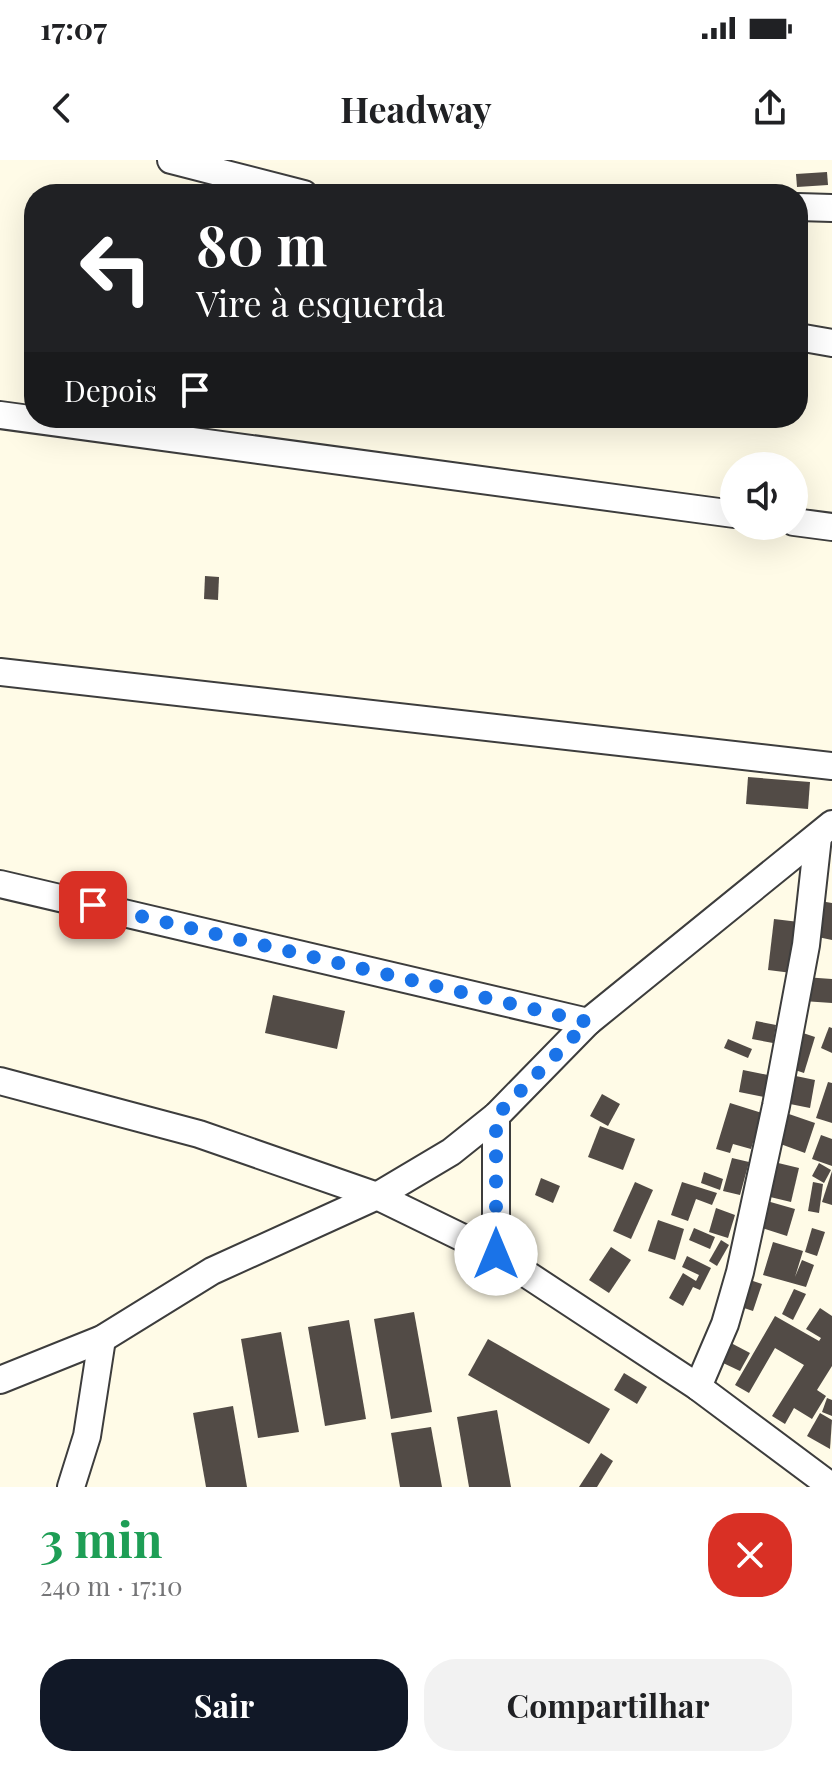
<!DOCTYPE html>
<html lang="pt">
<head>
<meta charset="utf-8">
<style>
  body { margin:0; font-family:"Playfair Display",serif; background:#f2f2f2; color:#202124; height:100vh; display:flex; flex-direction:column; font-size:30px; white-space:nowrap }
  * { box-sizing:border-box; margin:0 }
  p { font-size:26px; color:#757577 }
  .icon { flex:none; width:44px; height:44px; fill:none; stroke:currentColor; stroke-width:2; stroke-linecap:round; stroke-linejoin:round }
  .map { position:relative; height:1327px; overflow:hidden }
  .details { display:flex; flex-direction:column; background:#fff; flex:1 }
  .details>* { flex:none }
  .banner { position:absolute; left:24px; top:24px; width:784px; height:244px; border-radius:32px; box-shadow:0 8px 32px #0002; background:#202124; color:#fff; overflow:hidden }
  .controls { position:absolute; left:720px; top:292px; display:grid; gap:16px }
  .controls a { display:grid; place-items:center; width:88px; height:88px; border-radius:50%; background:#fff; box-shadow:0 8px 32px #0002; font-size:40px }
  .pin { position:absolute; display:grid; place-items:center; width:68px; height:68px; color:#fff; margin:-34px; border-radius:16px; box-shadow:0 4px 12px #0006 }
  .me { position:absolute; width:88px; margin:-44px; rotate:0deg; stroke-linejoin:round; filter:drop-shadow(0 0 6px #0008) }
  .turn { display:flex; align-items:center; gap:28px; height:168px; padding:0 40px; font-size:36px }
  .turn .icon { width:104px; height:104px; stroke-width:2.5 }
  .turn b { display:block; font-size:56px; line-height:68px }
  .then { display:flex; align-items:center; height:76px; padding:0 40px; background:#0003; gap:16px; font-size:30px }
  .round { display:grid; place-items:center; flex:none; width:84px; height:84px; border-radius:32px; background:#f2f2f2 }
  .overview { display:flex; align-items:center; justify-content:space-between; height:136px; padding:0 40px }
  h1 { font-size:48px; font-weight:700; line-height:60px; color:#1e9e55 }
  .primary-button { display:flex; gap:16px; margin-top:auto; padding:16px 40px }
  .primary-button a { flex:1; height:92px; border-radius:32px; background:#111827; color:#fff; font-size:32px; font-weight:700; line-height:92px; text-align:center }
  .primary-button a+a { background:#f2f2f2; color:#202124 }
  .status { display:flex; justify-content:space-between; align-items:center; height:56px; padding:0 40px; background:#fff; direction:ltr }
  .status svg { height:22px; fill:currentColor }
  header { display:flex; justify-content:space-between; align-items:center; height:104px; padding:0 40px; background:#fff; font-size:36px; font-weight:700 }
  .map>svg:first-child { display:block }
  .building { fill:#524b46 }
  .lines { fill:none; stroke-linecap:round; stroke-linejoin:round }
  .minor-casing { stroke:#3d3d3d; stroke-width:30 }
  .minor { stroke:#fff; stroke-width:26 }
  .route { stroke:#1a73e8; stroke-width:14; stroke-dasharray:0 25.2 }
</style>
</head>
<body>
<div class="status"><b>17:07</b><svg viewBox="0 0 49 12"><path d="M0 12V9h3v3zM5 12V6h3v6zM10 12V3h3v9zM15 12V0h3v12zM26 1h20v11H26zM47 4h2v5h-2z"/></svg></div>
<header><svg class="icon" aria-label="back" viewBox="0 0 24 24"><path d="M15 5l-7 7 7 7"/></svg>Headway<svg class="icon" aria-label="share" viewBox="0 0 24 24"><path d="M12 15V3M7 8l5-5 5 5M5 13v7h14v-7"/></svg></header>
<div class="map">
<svg width="832" height="1327" viewBox="0 0 832 1327">
  <rect width="100%" height="100%" fill="#fffbe7"/>
  <!-- building -->
  <g class="building">
    <path d="M827 12 828 25 797 27 796 14Z"/>
    <path d="M205 416 219 417 218 440 204 439Z"/>
    <path d="M748 617 810 622 808 649 746 644Z"/>
    <path d="M820 741 832 743V780L813 776Z"/>
    <path d="M774 759 799 762 792 813 768 810Z"/>
    <path d="M804 817 832 819V843L803 841Z"/>
    <path d="M273 835 345 851 337 889 265 873Z"/>
    <path d="M756 861 776 865 773 883 752 879Z"/>
    <path d="M829 867 832 868V893L821 888Z"/>
    <path d="M800 872 815 877 804 913 789 908Z"/>
    <path d="M728 879 752 889 748 898 724 888Z"/>
    <path d="M743 910 768 915 764 937 739 932Z"/>
    <path d="M791 915 815 920 810 948 785 943Z"/>
    <path d="M828 922 832 923V963L816 958Z"/>
    <path d="M602 934 620 944 608 966 590 956Z"/>
    <path d="M730 943 762 953 751 989 733 984 730 993 716 989Z"/>
    <path d="M786 953 815 963 805 993 775 982Z"/>
    <path d="M600 966 635 979 623 1010 588 997Z"/>
    <path d="M821 975 832 979V1006L812 999Z"/>
    <path d="M732 998 749 1002 740 1035 723 1031Z"/>
    <path d="M774 1002 799 1008 791 1042 766 1036Z"/>
    <path d="M819 1003 831 1010 824 1023 812 1016Z"/>
    <path d="M832 1011V1045L822 1042Z"/>
    <path d="M704 1012 723 1019 720 1030 701 1023Z"/>
    <path d="M541 1018 560 1026 553 1043 535 1035Z"/>
    <path d="M635 1022 653 1030 631 1079 613 1071Z"/>
    <path d="M682 1022 717 1033 712 1045 696 1039 688 1061 671 1055Z"/>
    <path d="M813 1022 823 1024 819 1053 808 1051Z"/>
    <path d="M767 1041 795 1049 787 1076 759 1067Z"/>
    <path d="M716 1048 735 1055 728 1078 709 1072Z"/>
    <path d="M658 1060 684 1069 675 1100 648 1091Z"/>
    <path d="M694 1068 715 1077 710 1089 689 1080Z"/>
    <path d="M812 1068 825 1072 817 1096 805 1092Z"/>
    <path d="M721 1080 729 1085 717 1106 709 1101Z"/>
    <path d="M773 1082 803 1091 795 1117 802 1100 814 1105 806 1127 763 1115Z"/>
    <path d="M611 1087 631 1100 609 1133 589 1120Z"/>
    <path d="M687 1096 711 1108 700 1130 693 1127 683 1146 669 1138 683 1113 696 1121 699 1115 682 1107Z"/>
    <path d="M747 1119 762 1124 753 1151 738 1146Z"/>
    <path d="M794 1129 806 1134 793 1160 782 1154Z"/>
    <path d="M820 1148 832 1156V1206L817 1230 826 1236 812 1259 794 1248 785 1264 772 1256 804 1205 775 1188 749 1233 735 1225 775 1156 819 1181 821 1178 806 1169Z"/>
    <path d="M414 1152 432 1252 391 1259 374 1159Z"/>
    <path d="M349 1160 366 1259 325 1266 308 1167Z"/>
    <path d="M281 1172 299 1272 258 1278 241 1179Z"/>
    <path d="M488 1179 610 1249 589 1284 468 1215Z"/>
    <path d="M731 1183 750 1193 740 1211 721 1202Z"/>
    <path d="M624 1213 647 1227 637 1244 614 1230Z"/>
    <path d="M827 1238 832 1240V1256L822 1252Z"/>
    <path d="M233 1246 247 1327H206L193 1253Z"/>
    <path d="M497 1250 511 1327H469L457 1257Z"/>
    <path d="M820 1253 832 1260 830 1289 807 1276Z"/>
    <path d="M431 1267 442 1327H400L391 1273Z"/>
    <path d="M601 1293 613 1301 597 1327H579Z"/>
  </g>
  <g class="lines">
    <!-- minor casing -->
    <g class="minor-casing">
      <g id="minor">
        <path d="M171 0 304 34"/>
        <path d="M798 47 832 48"/>
        <path d="M798 177 832 183"/>
        <path d="M0 255 734 354"/>
        <path d="M794 362 832 367"/>
        <path d="M0 512 832 606"/>
        <path d="M0 724 588 862"/>
        <path d="M0 921 199 974 377 1036 496 1094 698 1227 832 1327"/>
        <path d="M496 1094V956"/>
        <path d="M0 1220 102 1179 212 1111 377 1036 451 992 496 956 588 862 832 664"/>
        <path d="M698 1227 725 1164 740 1112 776 946 806 785 818 677"/>
        <path d="M71 1327 87 1276 102 1179"/>
      </g>
    </g>
    <!-- minor -->
    <use href="#minor" class="minor"/>
  </g>
  <g class="lines">
    <!-- route -->
    <path class="route" d="M93 745 588 862 496 956V1094"/>
  </g>
</svg>
<div class="controls">
<a><svg class="icon" aria-label="sound" viewBox="0 0 24 24"><path d="M4 9h4l5-4v14l-5-4H4zM17 9q2 3 0 6"/></svg></a>
</div>
<div class="pin" style="left:93px;top:745px;background:#d93025"><svg class="icon" aria-label="arrive" viewBox="0 0 24 24"><path d="M6 21V4h12l-3 4 3 4H6"/></svg></div>
<svg class="me" style="left:496px;top:1094px" viewBox="-20 -20 40 40"><circle r="19" fill="#fff"/><path d="M0-13L10 11 0 6-10 11z" fill="#1a73e8"/></svg>
<div class="banner">
<div class="turn"><svg class="icon" aria-label="left" viewBox="0 0 24 24"><path d="M17 20v-9H6M10 6l-5 5 5 5"/></svg><div><b>80 m</b>Vire à esquerda</div></div>
<div class="then">Depois<svg class="icon" aria-label="arrive" viewBox="0 0 24 24"><path d="M6 21V4h12l-3 4 3 4H6"/></svg></div>
</div>
</div>
<section class="details">
<div class="overview"><div><h1>3 min</h1><p>240 m · 17:10</p></div><a class="round" style="background:#d93025;color:#fff"><svg class="icon" aria-label="close" viewBox="0 0 24 24"><path d="M6 6l12 12M18 6L6 18"/></svg></a></div>
<div class="primary-button"><a>Sair</a><a>Compartilhar</a></div>
</section>
</body>
</html>
